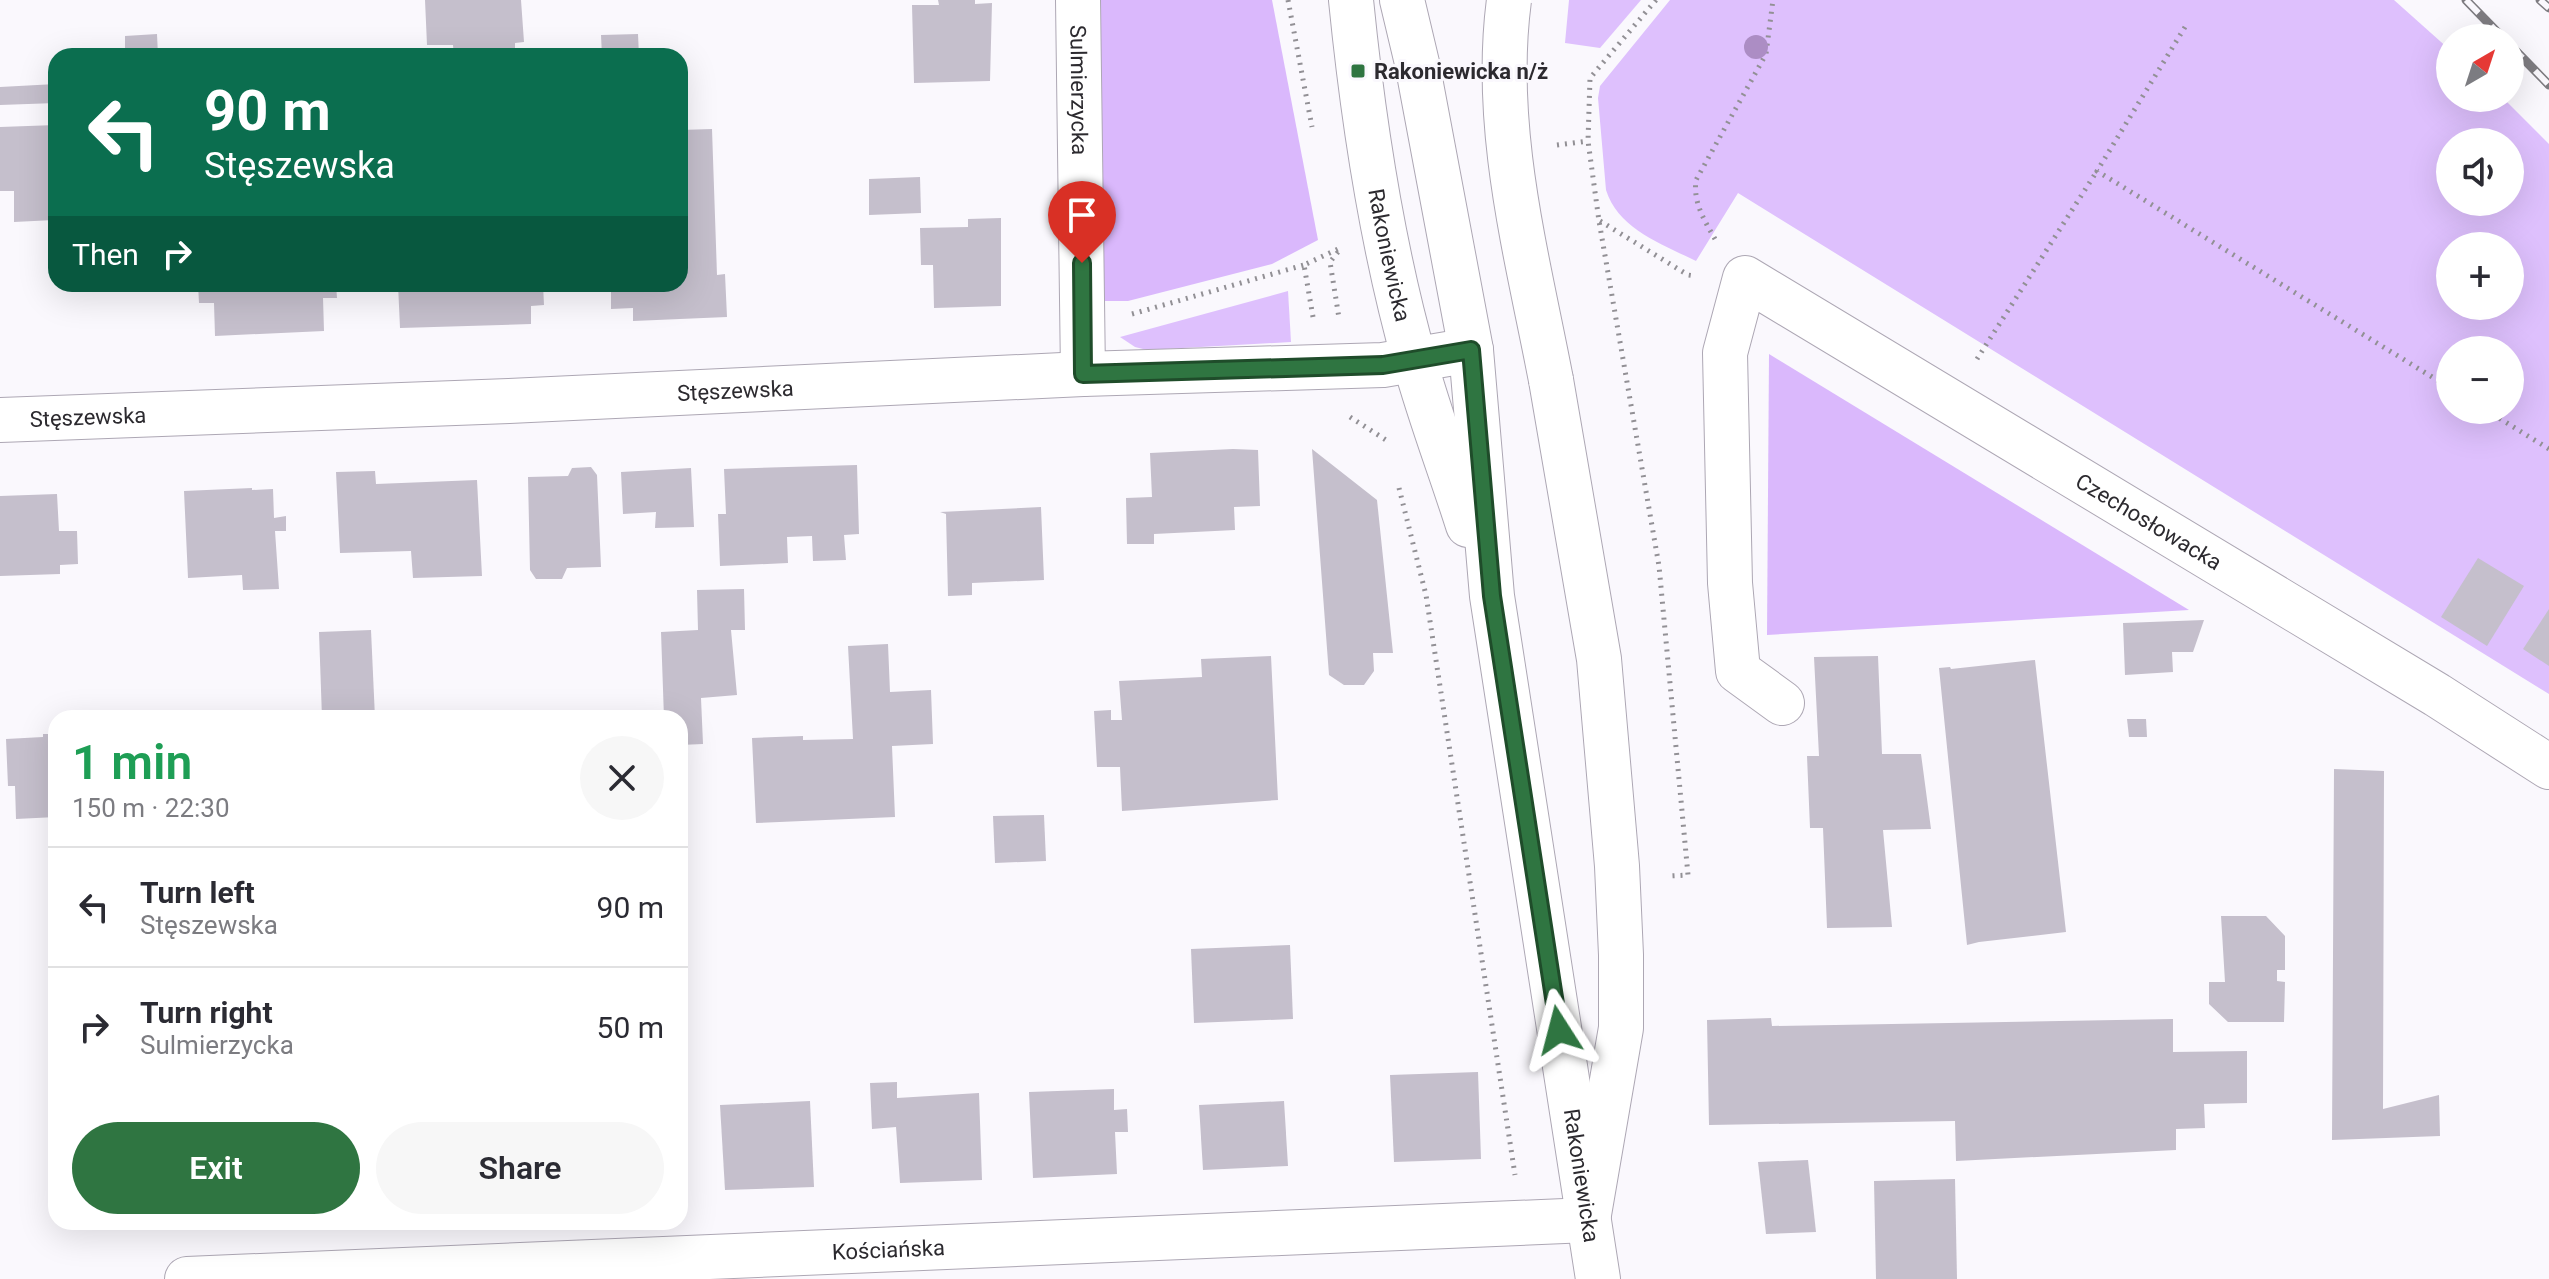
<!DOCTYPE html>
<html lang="en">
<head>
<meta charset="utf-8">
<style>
  body { margin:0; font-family:Roboto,sans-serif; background:#f7f7f7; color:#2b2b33; height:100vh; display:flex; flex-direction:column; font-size:30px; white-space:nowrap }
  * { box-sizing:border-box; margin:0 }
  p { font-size:26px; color:#7c7c81 }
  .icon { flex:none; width:44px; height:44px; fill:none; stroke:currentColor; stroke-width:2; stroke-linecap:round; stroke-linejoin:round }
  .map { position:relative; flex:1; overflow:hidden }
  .panel { position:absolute; left:48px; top:710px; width:640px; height:520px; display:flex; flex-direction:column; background:#fff; border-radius:24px; box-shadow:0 8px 32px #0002 }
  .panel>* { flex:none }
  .top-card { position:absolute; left:48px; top:48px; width:640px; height:244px; border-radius:24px; box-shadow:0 8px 32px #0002; background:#0b6e4f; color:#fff; overflow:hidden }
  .needle { width:52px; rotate:39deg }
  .controls { position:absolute; left:2436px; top:24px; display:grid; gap:16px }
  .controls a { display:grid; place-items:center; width:88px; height:88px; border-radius:50%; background:#fff; box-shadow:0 8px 32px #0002; font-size:40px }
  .pin { position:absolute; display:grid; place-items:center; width:68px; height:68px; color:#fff; margin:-82px -34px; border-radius:50% 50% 50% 0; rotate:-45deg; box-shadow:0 0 8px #0007 }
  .pin .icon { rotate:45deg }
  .me { position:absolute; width:88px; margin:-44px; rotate:351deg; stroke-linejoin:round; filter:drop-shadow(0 0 6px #0008) }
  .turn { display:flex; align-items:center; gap:28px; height:168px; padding:0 24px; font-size:36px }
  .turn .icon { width:104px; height:104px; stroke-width:2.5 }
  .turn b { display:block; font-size:56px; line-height:68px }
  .then { display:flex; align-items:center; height:76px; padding:0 24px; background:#0003; gap:16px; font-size:30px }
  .round { display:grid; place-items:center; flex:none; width:84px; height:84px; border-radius:42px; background:#f7f7f7 }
  .summary { display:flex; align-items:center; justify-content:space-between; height:136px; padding:0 24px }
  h1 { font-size:48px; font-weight:600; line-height:60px; color:#1e9e55 }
  .button { display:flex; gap:16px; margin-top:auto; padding:16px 24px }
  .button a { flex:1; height:92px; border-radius:48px; background:#2f7541; color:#fff; font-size:32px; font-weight:600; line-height:92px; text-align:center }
  .button a+a { background:#f7f7f7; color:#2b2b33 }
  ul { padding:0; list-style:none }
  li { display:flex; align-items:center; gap:24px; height:120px; padding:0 24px; border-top:2px solid #e1e1e2 }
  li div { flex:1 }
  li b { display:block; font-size:30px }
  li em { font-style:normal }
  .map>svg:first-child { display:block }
  .green { fill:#dec0fd; fill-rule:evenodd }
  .forest { fill:#dab8fc }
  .building { fill:#c5bfcc }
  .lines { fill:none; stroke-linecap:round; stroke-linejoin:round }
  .minor-casing { stroke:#ada7b4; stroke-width:46 }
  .major-casing { stroke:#ada7b4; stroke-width:46 }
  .path { stroke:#929095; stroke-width:5; stroke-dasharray:2 6; stroke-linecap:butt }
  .minor { stroke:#fff; stroke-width:44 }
  .major { stroke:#fff; stroke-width:44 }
  .rail-casing { stroke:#7e7c81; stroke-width:9 }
  .rail { stroke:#faf8fd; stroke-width:6; stroke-dasharray:18; stroke-linecap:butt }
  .major-bridge-casing { stroke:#ada7b4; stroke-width:46; stroke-linecap:butt }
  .major-bridge { stroke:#fff; stroke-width:44 }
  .tree { fill:#ac8dc4 }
  .route-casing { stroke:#1f4c2a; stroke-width:20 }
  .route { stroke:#2f7541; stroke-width:14 }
  .poi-dot { fill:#2f7541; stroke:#faf8fd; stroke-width:3 }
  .labels { text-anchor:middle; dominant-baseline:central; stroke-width:6; stroke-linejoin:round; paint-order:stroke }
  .poi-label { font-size:22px; font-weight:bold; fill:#2c2a2f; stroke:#faf8fd; text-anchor:start }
  .street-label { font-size:22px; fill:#2c2a2f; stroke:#faf8fd }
</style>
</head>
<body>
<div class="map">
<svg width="2549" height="1279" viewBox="0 0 2549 1279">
  <rect width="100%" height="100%" fill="#faf8fd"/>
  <!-- green -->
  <g class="green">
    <path d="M1569 0H1641L1600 48 1565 43Z"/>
    <path d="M1670 0H2394L2450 50V98H2503L2549 144V694L1738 193 1696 261C1662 244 1618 229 1606 190L1598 98 1600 86ZM2450 142H2510V202H2450ZM2450 246H2510V306H2450ZM2450 350H2510V410H2450Z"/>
    <path d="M1288 291 1291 342 1147 350 1135 347 1120 337Z"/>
  </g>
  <!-- forest -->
  <g class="forest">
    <path d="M1091 0H1272L1318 240 1272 264 1128 301H1102Z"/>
    <path d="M1769 354 2189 610 1767 635Z"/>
  </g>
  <!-- building -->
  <g class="building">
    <path d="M425 0H521L524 42 515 43V56H454L453 45H427Z"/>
    <path d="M938 0H975V4L992 3 990 81 914 83 912 5H939Z"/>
    <path d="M157 34 158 56H125V36Z"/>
    <path d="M638 34 639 56H602L601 35Z"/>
    <path d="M56 84V103L0 105V87Z"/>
    <path d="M56 125 54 220 14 222V191H0V127Z"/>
    <path d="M712 129 717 275 725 274 727 317 633 321V308L611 309V284H680V130Z"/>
    <path d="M920 177 921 213 869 215V179Z"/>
    <path d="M1001 218V306L934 308 933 265H921L920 228 968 227V219Z"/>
    <path d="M198 284H336L337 298H323L324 331 215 336 214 303H199Z"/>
    <path d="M398 284H543L544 305 531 306V324L400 328Z"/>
    <path d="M1233 449 1258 450 1260 506 1234 507 1235 530 1154 534V544H1127L1126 498 1152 497 1150 453Z"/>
    <path d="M1312 449 1377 500 1393 653H1373L1374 671 1364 685H1344L1329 675Z"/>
    <path d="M857 465 859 534 844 535 846 560 813 561 812 536 787 537 788 563 720 566 718 514H726L724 469Z"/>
    <path d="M591 467 597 475 601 567 567 568 562 579H536L530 570 528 477 568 476 572 468Z"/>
    <path d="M691 468 694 527 655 528 656 512 623 514 621 472Z"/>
    <path d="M375 471 376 484 477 480 482 576 413 578 411 551 340 553 336 472Z"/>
    <path d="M252 488V490L273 489 274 518 286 516V531H275L279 589 243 590 242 575 188 578 184 491Z"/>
    <path d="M57 494 59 531H77L78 564 60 565V574L0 576V496Z"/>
    <path d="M1041 507 1044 580 972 583V595L948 596 946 514 940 512Z"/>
    <path d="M2478 558 2524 586 2487 646 2441 617Z"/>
    <path d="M744 589 745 630H731L737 695 701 698 703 744 680 745V718H664L661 632 698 630 697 590Z"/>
    <path d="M2549 609V666L2523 649Z"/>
    <path d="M2204 620 2193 652H2172L2173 672 2125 675 2123 623Z"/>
    <path d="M371 630 375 718H322L319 632Z"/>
    <path d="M888 644 890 692 931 690 933 744 892 746 895 817 756 823 752 738 803 736V740L853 739 848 646Z"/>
    <path d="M1271 656 1278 800 1122 811 1120 767H1097L1094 711 1111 710V720H1122L1119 681 1202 677 1201 659Z"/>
    <path d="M1878 656 1882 754H1921L1931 829 1883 830 1892 927 1827 928 1823 828H1810L1807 756H1819L1814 657Z"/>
    <path d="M2035 660 2066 932 1979 942 1967 945 1939 668 1950 667 1951 669Z"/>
    <path d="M2127 719H2146L2147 737H2129Z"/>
    <path d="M43 734H56V817L16 819 15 786H8L6 739 43 737Z"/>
    <path d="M2334 769 2384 771 2383 1109 2439 1095 2440 1136 2332 1140Z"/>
    <path d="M1044 815 1046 861 995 863 993 816Z"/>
    <path d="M2221 916H2266L2285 936V970H2277V981L2285 982 2284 1022H2228L2209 1004V982H2225Z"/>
    <path d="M1290 945 1293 1019 1194 1023 1191 949Z"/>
    <path d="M1771 1018 1772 1026 2173 1019V1052L2247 1051V1103L2204 1104 2205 1128 2176 1129V1150L1956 1161 1955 1121 1709 1125 1707 1020Z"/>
    <path d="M1478 1072 1481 1159 1394 1162 1390 1075Z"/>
    <path d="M897 1082V1098L979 1093 982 1180 900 1183 896 1127 872 1129 870 1083Z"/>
    <path d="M1114 1089V1110L1127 1109 1128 1132H1115L1117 1174 1033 1178 1029 1092Z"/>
    <path d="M810 1101 814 1187 725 1190 720 1105Z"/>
    <path d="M1284 1101 1288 1166 1203 1170 1199 1105Z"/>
    <path d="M1808 1160 1816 1232 1766 1234 1758 1162Z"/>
    <path d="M1955 1179 1957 1279H1876L1874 1181Z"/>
  </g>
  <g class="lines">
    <!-- minor casing -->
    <g class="minor-casing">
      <g id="minor">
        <path id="s1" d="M1078 0 1083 374"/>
        <path id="s2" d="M1351 0C1363 120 1382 246 1415 362 1430 417 1451 471 1468 525"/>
        <path id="s3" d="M1402 0 1417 63 1471 350 1492 596 1598 1279"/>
        <path id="s4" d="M0 420 509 401 1083 374 1383 365 1471 350"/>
        <path id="s5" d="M1782 703 1738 671 1730 583 1725 353 1745 278 2437 695 2549 767"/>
        <path id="s6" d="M187 1279 1588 1220"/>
      </g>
    </g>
    <!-- major casing -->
    <g class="major-casing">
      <path id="major" d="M1551 380 1599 659 1617 866 1621 955V1028L1588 1220"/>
    </g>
    <!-- path -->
    <g class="path">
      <path d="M1288 0 1312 127"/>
      <path d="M1656 0 1590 78 1588 141 1599 221 1659 566 1688 875 1669 876"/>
      <path d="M2185 27 2097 171 2450 388"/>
      <path d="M1557 145 1588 141"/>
      <path d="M1600 221 1688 275 1695 276"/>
      <path d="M1715 239C1704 220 1693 202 1696 180L1766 54 1773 0"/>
      <path d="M1338 252 1330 262 1339 318"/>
      <path d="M1132 314 1304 265"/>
      <path d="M1313 317 1304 265 1338 249"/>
      <path d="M1977 359 2097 171"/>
      <path d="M2486 410 2549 449"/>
      <path d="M1350 417 1386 440"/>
      <path d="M1399 488 1426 595 1515 1175"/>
    </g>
    <!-- minor -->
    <use href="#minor" class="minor"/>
    <!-- major -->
    <use href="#major" class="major"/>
    <!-- rail casing -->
    <g class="rail-casing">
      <g id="rail">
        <path d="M2466 0 2503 38"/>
        <path d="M2540 0 2549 8"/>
        <path d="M2510 45 2549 85"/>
      </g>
    </g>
    <!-- rail -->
    <use href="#rail" class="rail"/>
    <!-- major-bridge casing -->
    <g class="major-bridge-casing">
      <path id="major-bridge" d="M1509 0C1492 128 1527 255 1551 380"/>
    </g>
    <!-- major-bridge -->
    <use href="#major-bridge" class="major-bridge"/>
  </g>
  <!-- trees -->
  <circle class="tree" cx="1756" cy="47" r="12"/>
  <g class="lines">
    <!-- route casing -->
    <g class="route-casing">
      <path id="route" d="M1082 263 1083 374 1383 365 1471 350 1492 596 1559 1030"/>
    </g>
    <!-- route -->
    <use href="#route" class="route"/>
  </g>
  <!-- markers -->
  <rect class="poi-dot" x="1350" y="63" width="16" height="16" rx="4"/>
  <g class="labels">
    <!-- poi labels -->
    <g class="poi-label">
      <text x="1374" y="71">Rakoniewicka n/ż</text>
    </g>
    <!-- street labels -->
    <g class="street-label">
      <text stroke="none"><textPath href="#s1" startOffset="90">Sulmierzycka</textPath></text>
      <text stroke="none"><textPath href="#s2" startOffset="258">Rakoniewicka</textPath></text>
      <text stroke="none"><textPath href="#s4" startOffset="736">Stęszewska</textPath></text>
      <text stroke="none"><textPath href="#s4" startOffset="88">Stęszewska</textPath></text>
      <text stroke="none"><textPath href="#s5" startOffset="922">Czechosłowacka</textPath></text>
      <text stroke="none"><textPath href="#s3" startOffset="1190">Rakoniewicka</textPath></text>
      <text stroke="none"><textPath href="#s6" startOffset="702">Kościańska</textPath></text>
    </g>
  </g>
</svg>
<div class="controls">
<a><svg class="needle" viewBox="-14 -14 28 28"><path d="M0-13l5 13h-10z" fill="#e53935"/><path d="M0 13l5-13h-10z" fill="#7c7c81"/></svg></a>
<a><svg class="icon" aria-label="sound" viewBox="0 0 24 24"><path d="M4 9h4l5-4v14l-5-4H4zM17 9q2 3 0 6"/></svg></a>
<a>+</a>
<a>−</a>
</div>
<div class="pin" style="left:1082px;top:263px;background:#d93025"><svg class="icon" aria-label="arrive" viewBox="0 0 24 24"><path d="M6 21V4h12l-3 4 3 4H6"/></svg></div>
<svg class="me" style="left:1559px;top:1030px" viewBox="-20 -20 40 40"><path d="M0-17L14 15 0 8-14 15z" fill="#2f7541" stroke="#fff" stroke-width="4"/></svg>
<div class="top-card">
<div class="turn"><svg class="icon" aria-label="left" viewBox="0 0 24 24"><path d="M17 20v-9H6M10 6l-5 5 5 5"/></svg><div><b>90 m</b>Stęszewska</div></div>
<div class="then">Then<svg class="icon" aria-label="right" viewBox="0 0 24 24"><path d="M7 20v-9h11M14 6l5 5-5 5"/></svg></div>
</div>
<section class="panel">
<div class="summary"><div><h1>1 min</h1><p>150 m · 22:30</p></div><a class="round"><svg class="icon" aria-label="close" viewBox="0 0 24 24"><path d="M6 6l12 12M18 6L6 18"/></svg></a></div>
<ul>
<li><svg class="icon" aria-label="left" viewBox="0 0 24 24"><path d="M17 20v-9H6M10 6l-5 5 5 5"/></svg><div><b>Turn left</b><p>Stęszewska</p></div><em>90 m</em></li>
<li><svg class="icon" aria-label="right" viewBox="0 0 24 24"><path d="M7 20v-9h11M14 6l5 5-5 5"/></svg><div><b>Turn right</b><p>Sulmierzycka</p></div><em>50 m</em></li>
</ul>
<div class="button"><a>Exit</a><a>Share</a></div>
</section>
</div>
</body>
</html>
